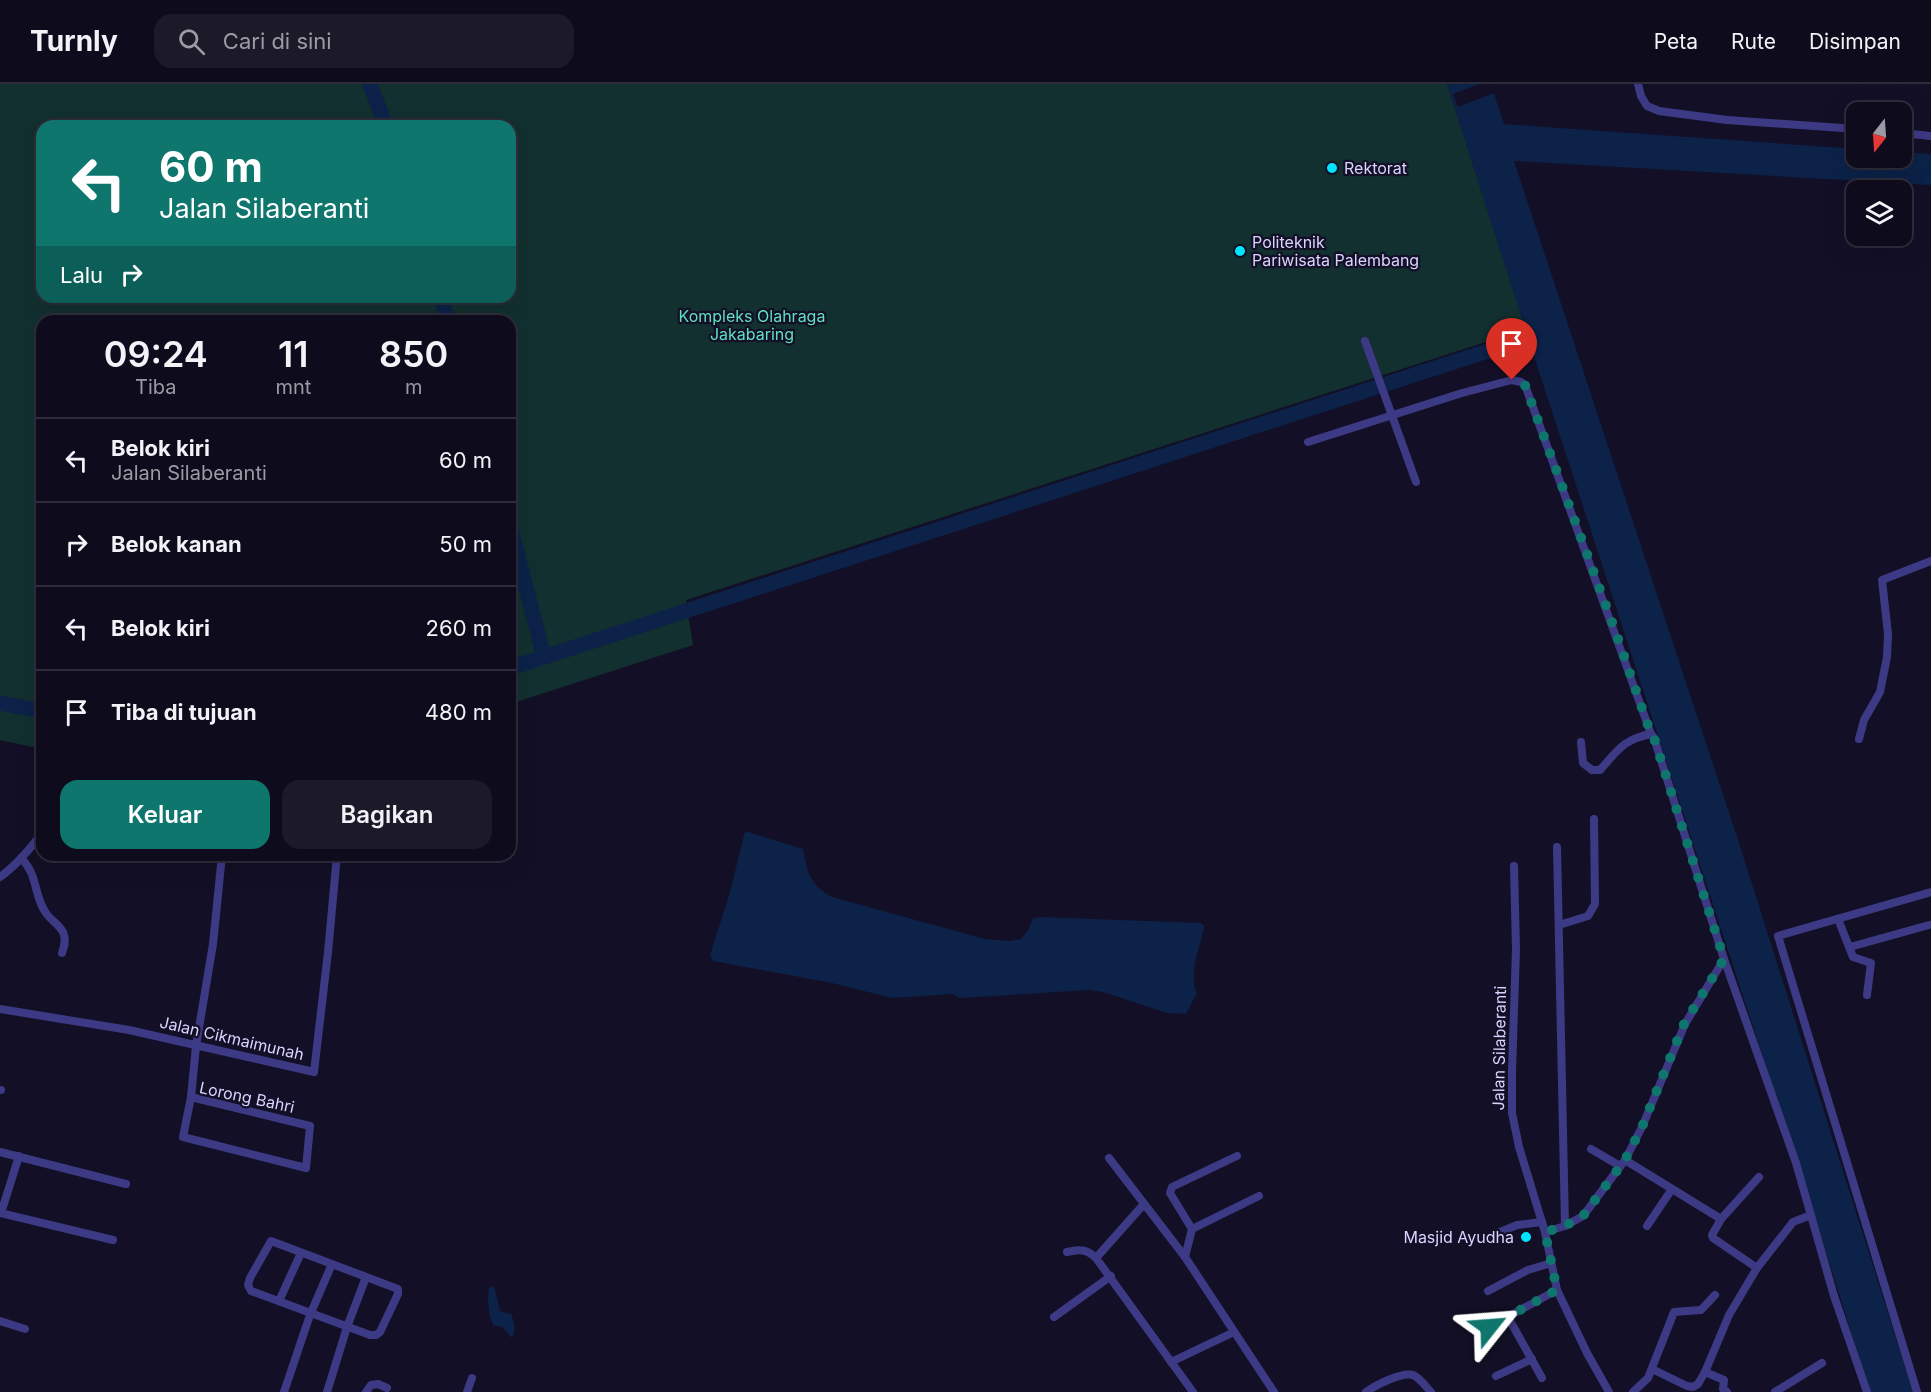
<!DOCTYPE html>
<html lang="id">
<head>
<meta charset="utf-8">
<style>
  body { margin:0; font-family:Inter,sans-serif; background:#1c1929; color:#f1f3f6; height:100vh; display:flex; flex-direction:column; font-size:22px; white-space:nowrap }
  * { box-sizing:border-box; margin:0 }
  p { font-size:20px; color:#9b9ba3 }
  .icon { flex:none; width:33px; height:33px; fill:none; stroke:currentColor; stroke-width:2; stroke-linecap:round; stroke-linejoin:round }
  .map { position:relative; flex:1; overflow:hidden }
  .sheet { position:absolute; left:36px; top:231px; width:480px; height:546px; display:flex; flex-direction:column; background:#0e0b1c; border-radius:18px; box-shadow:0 6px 24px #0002,0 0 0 2px #2e2b3b }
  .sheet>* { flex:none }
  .guide { position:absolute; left:36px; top:36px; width:480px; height:183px; border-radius:18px; box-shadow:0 6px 24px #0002,0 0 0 2px #2e2b3b; background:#0f766e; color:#fff; overflow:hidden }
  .needle { width:39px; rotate:197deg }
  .tools { position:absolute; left:1846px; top:18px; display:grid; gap:12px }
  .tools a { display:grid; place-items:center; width:66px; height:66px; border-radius:12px; background:#0e0b1c; box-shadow:0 6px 24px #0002,0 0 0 2px #2e2b3b; font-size:30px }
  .pin { position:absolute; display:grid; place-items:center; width:51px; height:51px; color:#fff; margin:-62px -26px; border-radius:50% 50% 50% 0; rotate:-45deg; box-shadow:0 0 6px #0007 }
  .pin .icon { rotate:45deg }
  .me { position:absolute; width:66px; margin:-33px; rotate:62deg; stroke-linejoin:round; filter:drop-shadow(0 0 4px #0008) }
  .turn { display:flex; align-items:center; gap:21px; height:126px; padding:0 24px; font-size:27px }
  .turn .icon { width:78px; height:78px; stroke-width:2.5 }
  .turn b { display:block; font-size:42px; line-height:51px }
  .then { display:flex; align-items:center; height:57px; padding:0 24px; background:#0003; gap:12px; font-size:22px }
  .eta { display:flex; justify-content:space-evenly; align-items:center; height:102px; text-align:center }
  .eta b { font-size:36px; font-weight:600; line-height:42px }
  .cta { display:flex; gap:12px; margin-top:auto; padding:12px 24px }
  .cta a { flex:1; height:69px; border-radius:18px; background:#0f766e; color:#fff; font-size:24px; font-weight:600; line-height:69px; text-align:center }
  .cta a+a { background:#1c1929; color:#f1f3f6 }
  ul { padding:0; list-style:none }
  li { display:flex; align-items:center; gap:18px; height:84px; padding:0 24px; border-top:2px solid #2e2b3b }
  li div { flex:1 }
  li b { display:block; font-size:22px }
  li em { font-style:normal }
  header { display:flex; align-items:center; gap:36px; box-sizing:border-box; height:84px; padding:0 30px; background:#0e0b1c; border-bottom:2px solid #2e2b3b }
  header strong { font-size:28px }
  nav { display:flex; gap:33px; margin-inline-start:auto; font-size:21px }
  .search { width:420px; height:54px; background:#1c1929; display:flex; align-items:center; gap:15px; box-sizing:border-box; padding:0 21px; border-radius:18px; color:#9b9ba3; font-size:22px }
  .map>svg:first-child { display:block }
  .green { fill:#12302f; fill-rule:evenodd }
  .water { fill:#0c2248 }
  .pier { fill:#130f26 }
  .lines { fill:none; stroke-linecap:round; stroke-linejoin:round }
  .river { stroke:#0c2248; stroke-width:15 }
  .minor { stroke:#3d3a85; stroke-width:8 }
  .route { stroke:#0f766e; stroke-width:10; stroke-dasharray:0 18 }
  .poi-dot { fill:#00e5ff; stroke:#130f26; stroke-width:2 }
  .labels { text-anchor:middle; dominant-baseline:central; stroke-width:4.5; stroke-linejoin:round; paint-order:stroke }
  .poi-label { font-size:16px; fill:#d9d4ff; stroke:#130f26; text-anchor:start }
  .park-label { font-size:16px; fill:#5fe0c0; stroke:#130f26 }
  .street-label { font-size:16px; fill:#d9d4ff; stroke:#130f26 }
</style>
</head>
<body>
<header>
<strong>Turnly</strong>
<div class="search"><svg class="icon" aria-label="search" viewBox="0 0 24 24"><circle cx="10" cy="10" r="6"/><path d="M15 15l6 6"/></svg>Cari di sini</div>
<nav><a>Peta</a><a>Rute</a><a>Disimpan</a></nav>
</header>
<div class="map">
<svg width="1931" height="1308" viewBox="0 0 1931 1308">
  <rect width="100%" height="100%" fill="#130f26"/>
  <!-- green -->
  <path class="green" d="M0 0H1447L1526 245 686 516 693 561 510 620V237H42V665L0 656ZM42 42H510V213H42Z"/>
  <!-- water -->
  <g class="water">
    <path d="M1447 0H1491L1504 40 1857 65V74H1902V68L1931 70V101L1514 77 1739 759 1913 1308H1870L1808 1111 1528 254Z"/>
    <path d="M745 747 803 765C807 788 810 801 832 813L985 855 1010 857 1021 855 1028 846 1033 835 1038 833 1201 839 1204 841V844C1200 863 1188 891 1197 909L1186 930 1167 929 1103 908 1089 906 960 914 953 910 892 914 832 899 713 877 710 871 730 808Z"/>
    <path d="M494 1202 500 1227 511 1230C514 1238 517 1246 512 1254L502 1243 493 1241C488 1229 487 1217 489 1204Z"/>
  </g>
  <!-- pier -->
  <path class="pier" d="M1480 0H1494L1497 8 1458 23 1453 10Z"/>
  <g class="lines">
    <!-- river -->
    <g class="river">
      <path d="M370 0 386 42"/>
      <path d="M441 213 448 237"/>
      <path d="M510 442 544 573"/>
      <path d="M510 584 1528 254"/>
      <path d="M0 619 42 627"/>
    </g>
    <!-- minor -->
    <g class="minor">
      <path d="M1638 0 1641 12 1647 22 1659 27 1727 36 1857 45"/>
      <path d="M1902 49 1931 52"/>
      <path d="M1365 257 1416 398"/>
      <path d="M1308 358 1462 309 1512 296 1521 298 1525 301 1651 650 1654 654 1724 875 1685 940 1642 1043 1625 1076 1583 1132 1565 1142 1545 1148"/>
      <path d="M1859 655 1864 636 1880 608 1887 573 1888 550 1882 496 1931 477"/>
      <path d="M1581 658 1583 679 1592 686H1600C1618 666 1624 655 1651 650"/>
      <path d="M1557 763 1565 1142"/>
      <path d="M21 774C39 792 33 811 46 829 51 837 62 842 64 851 66 858 64 863 62 869"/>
      <path d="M1514 782 1516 865 1512 988V1029L1519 1063 1545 1148 1557 1206 1587 1269 1609 1308"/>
      <path d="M0 793C17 781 30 765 42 749"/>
      <path d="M1838 835 1853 873 1871 879 1867 911"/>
      <path d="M1559 841 1588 832 1595 820 1594 735"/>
      <path d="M1850 863 1929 841"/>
      <path d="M1724 875 1796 1079 1834 1212 1867 1308"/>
      <path d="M0 925 129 946 314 988 328 868 337 771"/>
      <path d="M0 1006H1"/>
      <path d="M191 1013 310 1042 306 1084 183 1053Z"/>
      <path d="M191 1013 196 962 213 860 222 771"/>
      <path d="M1591 1065 1620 1082"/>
      <path d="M0 1068 126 1100"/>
      <path d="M1237 1072 1172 1103 1170 1109 1192 1145 1185 1173 1274 1308"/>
      <path d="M1109 1074 1185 1173"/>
      <path d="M1625 1076 1721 1135 1712 1151 1713 1154 1757 1184 1793 1138 1811 1131"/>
      <path d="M0 1129 113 1156"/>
      <path d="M1 1129 19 1072"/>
      <path d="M1721 1135 1759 1093"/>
      <path d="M1647 1142 1672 1105"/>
      <path d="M1192 1145 1259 1112"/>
      <path d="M1493 1151 1517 1141 1542 1138"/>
      <path d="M271 1157 398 1205V1210L380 1248 376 1251H370L251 1207 248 1201 250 1194Z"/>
      <path d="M1067 1168C1079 1165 1087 1165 1096 1174L1193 1308"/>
      <path d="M1096 1174 1144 1120"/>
      <path d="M1488 1207 1528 1186 1551 1179"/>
      <path d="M279 1217 301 1169"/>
      <path d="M1054 1233 1111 1192"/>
      <path d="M1508 1233 1542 1294"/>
      <path d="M0 1237 25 1245"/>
      <path d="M1489 1243 1557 1206"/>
      <path d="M1171 1278 1234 1248"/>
      <path d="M1652 1285 1687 1302 1693 1303 1698 1300 1705 1288 1729 1231 1757 1184"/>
      <path d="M1705 1288 1724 1296 1723 1305 1727 1308"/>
      <path d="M1496 1292 1532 1275"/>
      <path d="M284 1308 310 1231 332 1180"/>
      <path d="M327 1308 347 1243 366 1193"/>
      <path d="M366 1308 371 1301 378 1300 387 1304"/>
      <path d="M467 1308 472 1294"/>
      <path d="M1366 1308C1376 1301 1401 1288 1413 1291 1420 1294 1426 1303 1431 1308"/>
      <path d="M1633 1308 1648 1294 1674 1228 1701 1226 1715 1211"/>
      <path d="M1775 1308 1822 1279"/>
      <path d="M1917 1308 1778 852 1931 808"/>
    </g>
  </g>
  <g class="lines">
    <!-- route -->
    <path class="route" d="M1489 1243 1557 1206 1545 1148 1565 1142 1583 1132 1625 1076 1642 1043 1684 940 1724 875 1654 654 1651 650 1616 549 1525 301 1512 296"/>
  </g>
  <!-- markers -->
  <g class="poi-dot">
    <circle cx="1332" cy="84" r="6"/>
    <circle cx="1240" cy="167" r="6"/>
    <circle cx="1526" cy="1153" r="6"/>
  </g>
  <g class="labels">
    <!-- poi labels -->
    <g class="poi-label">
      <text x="1344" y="84">Rektorat</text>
      <text x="1252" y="158">Politeknik<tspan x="1252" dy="18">Pariwisata Palembang</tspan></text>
      <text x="1514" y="1153" text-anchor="end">Masjid Ayudha</text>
    </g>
    <!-- park labels -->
    <g class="park-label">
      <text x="752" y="232">Kompleks Olahraga<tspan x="752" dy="18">Jakabaring</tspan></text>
    </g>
    <!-- street labels -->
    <g class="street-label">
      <text transform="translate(232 954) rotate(13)">Jalan Cikmaimunah</text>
      <text transform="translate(1499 964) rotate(-89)">Jalan Silaberanti</text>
      <text transform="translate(247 1013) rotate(12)">Lorong Bahri</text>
    </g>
  </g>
</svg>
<div class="tools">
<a><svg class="needle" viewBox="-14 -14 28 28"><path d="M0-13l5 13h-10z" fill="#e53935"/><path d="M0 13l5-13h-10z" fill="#9b9ba3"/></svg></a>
<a><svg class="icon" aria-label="layers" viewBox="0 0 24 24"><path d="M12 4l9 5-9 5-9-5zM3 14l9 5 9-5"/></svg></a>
</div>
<div class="pin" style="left:1512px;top:296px;background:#d93025"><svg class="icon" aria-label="arrive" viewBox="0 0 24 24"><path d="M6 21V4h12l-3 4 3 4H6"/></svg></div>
<svg class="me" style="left:1489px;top:1243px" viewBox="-20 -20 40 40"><path d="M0-17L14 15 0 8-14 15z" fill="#0f766e" stroke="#fff" stroke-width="4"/></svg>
<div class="guide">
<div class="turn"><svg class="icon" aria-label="left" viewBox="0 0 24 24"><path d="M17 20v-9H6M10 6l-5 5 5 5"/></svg><div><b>60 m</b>Jalan Silaberanti</div></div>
<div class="then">Lalu<svg class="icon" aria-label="right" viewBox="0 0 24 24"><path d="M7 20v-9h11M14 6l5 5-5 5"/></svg></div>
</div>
<section class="sheet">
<div class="eta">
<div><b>09:24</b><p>Tiba</p></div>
<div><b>11</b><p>mnt</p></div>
<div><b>850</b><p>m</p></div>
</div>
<ul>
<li><svg class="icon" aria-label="left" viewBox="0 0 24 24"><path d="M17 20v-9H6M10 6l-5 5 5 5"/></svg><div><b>Belok kiri</b><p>Jalan Silaberanti</p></div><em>60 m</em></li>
<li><svg class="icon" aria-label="right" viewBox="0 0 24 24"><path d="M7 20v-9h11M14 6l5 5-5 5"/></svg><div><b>Belok kanan</b></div><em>50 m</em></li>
<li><svg class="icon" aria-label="left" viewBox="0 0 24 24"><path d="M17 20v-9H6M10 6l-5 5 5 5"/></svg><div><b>Belok kiri</b></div><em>260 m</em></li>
<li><svg class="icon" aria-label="arrive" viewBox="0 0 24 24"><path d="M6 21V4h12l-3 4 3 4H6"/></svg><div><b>Tiba di tujuan</b></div><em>480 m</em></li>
</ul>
<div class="cta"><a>Keluar</a><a>Bagikan</a></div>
</section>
</div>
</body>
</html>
